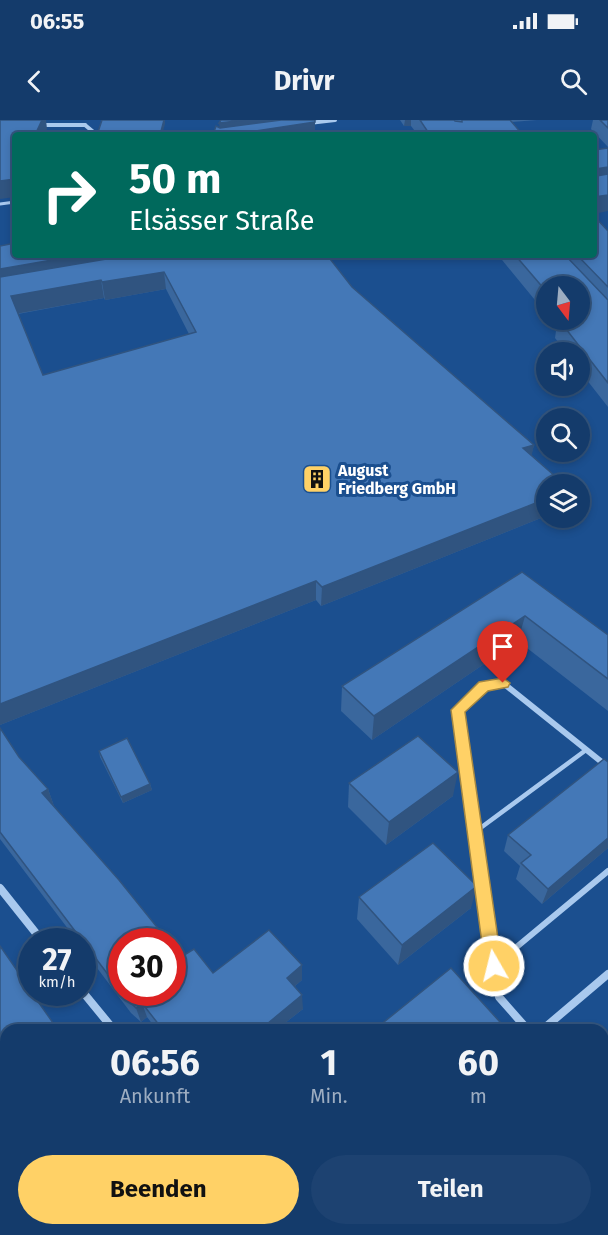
<!DOCTYPE html>
<html lang="de">
<head>
<meta charset="utf-8">
<style>
  body { margin:0; font-family:"Fira Sans",sans-serif; background:#1d4271; color:#f1f3f6; height:100vh; display:flex; flex-direction:column; font-size:22px; white-space:nowrap }
  * { box-sizing:border-box; margin:0 }
  p { font-size:20px; color:#9dadc1 }
  .icon { flex:none; width:33px; height:33px; fill:none; stroke:currentColor; stroke-width:2; stroke-linecap:round; stroke-linejoin:round }
  .map { position:relative; flex:1; overflow:hidden }
  .details { position:absolute; left:0px; top:904px; width:609px; height:212px; display:flex; flex-direction:column; background:#143b6b; border-radius:18px 18px 0 0; box-shadow:0 3px 9px #0003,0 0 0 2px #33557e }
  .details>* { flex:none }
  .guide { position:absolute; left:12px; top:12px; width:585px; height:126px; border-radius:6px; box-shadow:0 3px 9px #0003,0 0 0 2px #33557e; background:#00695c; color:#fff; overflow:hidden }
  .needle { width:39px; rotate:164deg }
  .tools { position:absolute; left:536px; top:156px; display:grid; gap:12px }
  .tools a { display:grid; place-items:center; width:54px; height:54px; border-radius:50%; background:#143b6b; box-shadow:0 3px 9px #0003,0 0 0 2px #33557e; font-size:30px }
  .speed { position:absolute; left:18px; top:808px; display:flex; gap:12px; font-size:30px; font-weight:700; text-align:center }
  .speed>* { display:grid; place-content:center; width:78px; height:78px; border-radius:50%; background:#143b6b; box-shadow:0 3px 9px #0003,0 0 0 2px #33557e; line-height:1 }
  .speed small { font-size:15px; font-weight:400 }
  .speed .limit { border:9px solid #d22; background:#fff; color:#111 }
  .pin { position:absolute; display:grid; place-items:center; width:51px; height:51px; color:#fff; margin:-62px -26px; border-radius:50% 50% 50% 0; rotate:-45deg; box-shadow:0 0 6px #0007 }
  .pin .icon { rotate:45deg }
  .me { position:absolute; width:66px; margin:-33px; rotate:352deg; stroke-linejoin:round; filter:drop-shadow(0 0 4px #0008) }
  .turn { display:flex; align-items:center; gap:21px; height:126px; padding:0 18px; font-size:27px }
  .turn .icon { width:78px; height:78px; stroke-width:2.5 }
  .turn b { display:block; font-size:42px; line-height:51px }
  .eta { display:flex; justify-content:space-evenly; align-items:center; height:102px; text-align:center }
  .eta b { font-size:36px; font-weight:700; line-height:42px }
  .button { display:flex; gap:12px; margin-top:auto; padding:12px 18px }
  .button a { flex:1; height:69px; border-radius:36px; background:#ffd166; color:#111; font-size:24px; font-weight:700; line-height:69px; text-align:center }
  .button a+a { background:#1d4271; color:#f1f3f6 }
  .status { display:flex; justify-content:space-between; align-items:center; height:42px; padding:0 30px; background:#143b6b; direction:ltr }
  .status svg { height:16px; fill:currentColor }
  header { display:flex; justify-content:space-between; align-items:center; height:78px; padding:0 18px; background:#143b6b; font-size:27px; font-weight:700 }
  .map>svg:first-child { display:block }
  .lines { fill:none; stroke-linecap:round; stroke-linejoin:round }
  .service-far2 { stroke:#a9c9ee; stroke-width:3 }
  .service-far1 { stroke:#a9c9ee; stroke-width:4.5 }
  .service { stroke:#a9c9ee; stroke-width:6 }
  .minor-far2 { stroke:#a9c9ee; stroke-width:4 }
  .minor-far1 { stroke:#a9c9ee; stroke-width:6 }
  .minor { stroke:#a9c9ee; stroke-width:8 }
  .wall { fill:#3a679d; fill-rule:evenodd }
  .shaded-wall { fill:#305480 }
  .building { fill:#4478b7; stroke:#305480; stroke-width:1.5; fill-rule:evenodd }
  .route { fill:#ffd166; stroke:#a68842; stroke-width:1.5 }
  .labels { text-anchor:middle; dominant-baseline:central; stroke-width:6; stroke-linejoin:round; paint-order:stroke }
  .poi-label { font-size:16px; font-weight:bold; fill:#fff; stroke:#1b4f8f; text-anchor:start }
</style>
</head>
<body>
<div class="status"><b>06:55</b><svg viewBox="0 0 49 12"><path d="M0 12V9h3v3zM5 12V6h3v6zM10 12V3h3v9zM15 12V0h3v12zM26 1h20v11H26zM47 4h2v5h-2z"/></svg></div>
<header><svg class="icon" aria-label="back" viewBox="0 0 24 24"><path d="M15 5l-7 7 7 7"/></svg>Drivr<svg class="icon" aria-label="search" viewBox="0 0 24 24"><circle cx="10" cy="10" r="6"/><path d="M15 15l6 6"/></svg></header>
<div class="map">
<svg width="608" height="1115" viewBox="0 0 608 1115">
  <rect width="100%" height="100%" fill="#1b4f8f"/>
  <g class="lines">
    <!-- service-far2 -->
    <path class="service-far2" d="M0 84 15 82"/>
    <!-- service-far1 -->
    <path class="service-far1" d="M475 712 586 630"/>
    <!-- service -->
    <path class="service" d="M495 845 608 751"/>
    <!-- minor-far2 -->
    <g class="minor-far2">
      <path d="M309 3 335 0"/>
      <path d="M40 5H85"/>
      <path d="M85 5 97 15"/>
    </g>
    <!-- minor-far1 -->
    <path class="minor-far1" d="M477 720 458 590 484 566 503 563 608 647"/>
    <!-- minor -->
    <g class="minor">
      <path d="M476 719 499 877 528 910"/>
      <path d="M0 768 43 822"/>
      <path d="M82 871 114 910"/>
      <path d="M542 910 608 854"/>
      <path d="M274 1110 278 1115"/>
      <path d="M305 1115 311 1110"/>
    </g>
  </g>
  <!-- wall -->
  <g class="wall">
    <path d="M400 0H537L512 2 523 15H418L411 6H404Z"/>
    <path d="M593 0H608V27L591 9Z"/>
    <path d="M608 111V287L579 250V232H566L555 218 556 211 547 200H579L546 166V198L538 188 539 185 498 135H594Z"/>
    <path d="M0 126 352 167 534 325 531 335 546 364V396L321 486 316 480 0 605ZM166 169 189 214 43 255 18 194 104 178 105 180Z"/>
    <path d="M522 452 608 515V591L518 521 372 620 341 591 342 566Z"/>
    <path d="M0 608 19 637 48 669 54 686 181 837 213 853 302 845V860L295 866 303 889 276 910H157L147 897 141 902 131 893 82 828V822H78L0 719Z"/>
    <path d="M99 631 150 664 152 670 123 683 100 637Z"/>
    <path d="M608 642V728L542 784 516 759 520 746 504 731 508 715Z"/>
    <path d="M349 663 453 676 386 725 348 687Z"/>
    <path d="M359 777 471 788 398 845 357 799Z"/>
  </g>
  <!-- shaded-wall -->
  <g class="shaded-wall">
    <path d="M42 0H46L47 9 45 15H35Z"/>
    <path d="M164 0H165V4L162 15H160Z"/>
    <path d="M245 0H303L220 11 219 3Z"/>
    <path d="M405 0H411V6H404Z"/>
    <path d="M315 2V13L304 15H230Z"/>
    <path d="M608 47V63L594 65 596 49Z"/>
    <path d="M15 59V77L0 79V61Z"/>
    <path d="M608 75V91L594 94V77Z"/>
    <path d="M81 135H184L0 167V149Z"/>
    <path d="M164 152 166 169 105 180 102 162Z"/>
    <path d="M101 160 104 178 15 194 11 176Z"/>
    <path d="M534 325 530 343 523 328Z"/>
    <path d="M546 379V396L321 486 322 467Z"/>
    <path d="M316 461V480L0 605V584Z"/>
    <path d="M525 496 518 521 372 620 374 596Z"/>
    <path d="M458 652 453 676 386 725 389 702Z"/>
    <path d="M150 664 152 670 123 683 121 677Z"/>
    <path d="M48 669 54 686 42 673Z"/>
    <path d="M608 718V728L542 784 548 769Z"/>
    <path d="M477 766 471 788 398 845 402 825Z"/>
    <path d="M302 845V860L288 872 287 858Z"/>
    <path d="M302 875 303 889 276 910H268L267 904Z"/>
    <path d="M142 883 147 897 141 902 136 888Z"/>
    <path d="M500 902 497 910H491Z"/>
  </g>
  <!-- building -->
  <g class="building">
    <path d="M0 0H42L35 15H15V59L0 61Z"/>
    <path d="M102 0H164L160 15H97Z"/>
    <path d="M221 0H245L219 3Z"/>
    <path d="M281 0H315V2L230 15H213L216 6 220 8Z"/>
    <path d="M420 0H454L455 1 462 2V0H510L523 15H430Z"/>
    <path d="M600 0H608V8Z"/>
    <path d="M608 28V47L596 49V56L608 54V75L594 77V30Z"/>
    <path d="M594 96 608 111V167L577 135H594Z"/>
    <path d="M15 123V135H81L0 149V126Z"/>
    <path d="M130 135H327L352 167 534 325 523 328 564 364H546V379L322 467 316 461 0 584V157ZM164 152 196 212 43 255 11 176 101 160 102 162Z"/>
    <path d="M515 135H565L608 180V263L559 200H579V166H546V176L542 171 545 170Z"/>
    <path d="M522 452 608 515V559L525 496 374 596 342 566Z"/>
    <path d="M0 608 19 637 48 669 42 673 119 760 169 822H122V873L0 712Z"/>
    <path d="M418 616 458 652 389 702 349 663Z"/>
    <path d="M127 618 150 664 121 677 99 631Z"/>
    <path d="M604 639 608 642V718L548 769 521 743 531 735 508 715Z"/>
    <path d="M433 723 477 766 402 825 359 777Z"/>
    <path d="M269 810 302 845 287 858 302 875 267 904 273 910H170L167 908 163 910 142 883 136 888 127 879 122 873H172V827L181 837 194 829 213 853Z"/>
    <path d="M0 826 32 872V873L58 910H6V1058L0 1048Z"/>
    <path d="M451 848 500 902 491 910H374Z"/>
    <path d="M429 1110H451L454 1115H424Z"/>
  </g>
  <!-- route -->
  <path class="route" d="M503 558 510 563 508 567 488 571 465 592 502 846 500 852 494 854 488 852 485 846 451 590 479 562Z"/>
  <!-- icons -->
  <defs>
    <g id="building-square" transform="scale(1.5)"><rect x="-9" y="-9" width="18" height="18" rx="4" fill="#ffd166" stroke="#1b4f8f"/><path d="M-4-6H4V6H1V3H-1V6H-4ZM-2.5-4.3h1.7v1.8h-1.7ZM.8-4.3h1.7v1.8H.8ZM-2.5-1h1.7V.8h-1.7ZM.8-1h1.7V.8H.8Z" fill="#111"/></g>
  </defs>
  <g fill-rule="evenodd">
    <use href="#building-square" x="317" y="359"/>
  </g>
  <g class="labels">
    <!-- poi labels -->
    <g class="poi-label">
      <text x="338" y="350">August<tspan x="338" dy="18">Friedberg GmbH</tspan></text>
    </g>
  </g>
</svg>
<div class="tools">
<a><svg class="needle" viewBox="-14 -14 28 28"><path d="M0-13l5 13h-10z" fill="#e53935"/><path d="M0 13l5-13h-10z" fill="#9dadc1"/></svg></a>
<a><svg class="icon" aria-label="sound" viewBox="0 0 24 24"><path d="M4 9h4l5-4v14l-5-4H4zM17 9q2 3 0 6"/></svg></a>
<a><svg class="icon" aria-label="search" viewBox="0 0 24 24"><circle cx="10" cy="10" r="6"/><path d="M15 15l6 6"/></svg></a>
<a><svg class="icon" aria-label="layers" viewBox="0 0 24 24"><path d="M12 4l9 5-9 5-9-5zM3 14l9 5 9-5"/></svg></a>
</div>
<div class="speed"><div>27<small>km/h</small></div><div class="limit">30</div></div>
<div class="pin" style="left:503px;top:563px;background:#d93025"><svg class="icon" aria-label="arrive" viewBox="0 0 24 24"><path d="M6 21V4h12l-3 4 3 4H6"/></svg></div>
<svg class="me" style="left:494px;top:846px" viewBox="-20 -20 40 40"><circle r="17" fill="#ffd166" stroke="#fff" stroke-width="3"/><path d="M0-11L8 9 0 5-8 9z" fill="#fff"/></svg>
<div class="guide">
<div class="turn"><svg class="icon" aria-label="right" viewBox="0 0 24 24"><path d="M7 20v-9h11M14 6l5 5-5 5"/></svg><div><b>50 m</b>Elsässer Straße</div></div>
</div>
<section class="details">
<div class="eta">
<div><b>06:56</b><p>Ankunft</p></div>
<div><b>1</b><p>Min.</p></div>
<div><b>60</b><p>m</p></div>
</div>
<div class="button"><a>Beenden</a><a>Teilen</a></div>
</section>
</div>
</body>
</html>
